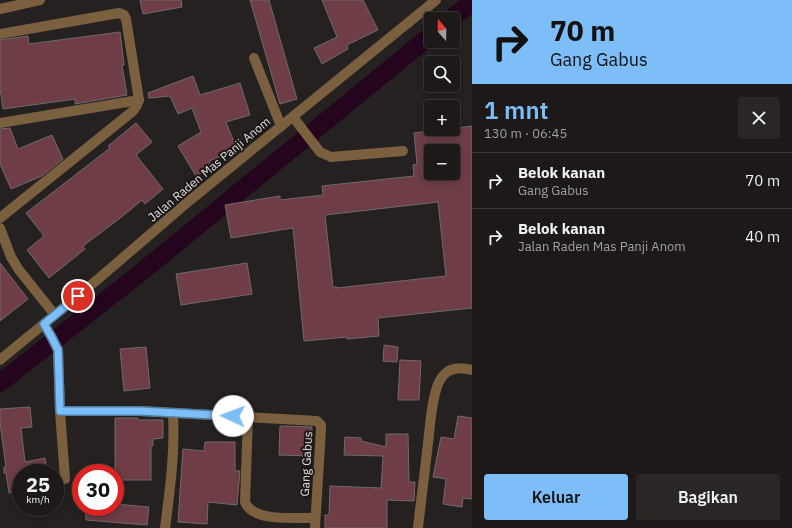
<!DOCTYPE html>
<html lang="id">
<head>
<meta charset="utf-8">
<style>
  body { margin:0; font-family:"IBM Plex Sans",sans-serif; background:#292625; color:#f1f3f6; height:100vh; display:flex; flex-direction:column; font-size:15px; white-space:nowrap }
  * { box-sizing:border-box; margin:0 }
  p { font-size:13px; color:#a0a0a2 }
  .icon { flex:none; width:22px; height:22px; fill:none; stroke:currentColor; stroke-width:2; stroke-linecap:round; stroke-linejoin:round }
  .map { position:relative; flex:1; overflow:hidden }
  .sheet { display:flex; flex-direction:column; background:#1c1918; width:320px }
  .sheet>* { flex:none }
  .hud { background:#7dbef9; color:#111; overflow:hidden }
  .needle { width:26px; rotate:340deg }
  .fabs { position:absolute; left:424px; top:12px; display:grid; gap:8px }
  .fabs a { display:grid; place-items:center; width:36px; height:36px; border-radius:4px; background:#1c1918; box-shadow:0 2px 10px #0003,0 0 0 1px #3a3837; font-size:20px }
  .speed { position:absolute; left:12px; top:464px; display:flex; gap:8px; font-size:20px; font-weight:700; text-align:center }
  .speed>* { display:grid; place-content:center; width:52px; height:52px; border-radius:50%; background:#1c1918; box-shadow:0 2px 10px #0003,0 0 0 1px #3a3837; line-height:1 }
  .speed small { font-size:10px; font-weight:400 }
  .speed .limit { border:6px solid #d22; background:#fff; color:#111 }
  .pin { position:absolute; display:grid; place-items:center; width:34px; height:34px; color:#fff; margin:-17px; border:2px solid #fff; border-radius:50%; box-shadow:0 1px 4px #0007 }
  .me { position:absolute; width:44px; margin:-22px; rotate:272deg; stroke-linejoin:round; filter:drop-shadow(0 0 3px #0008) }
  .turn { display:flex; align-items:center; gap:14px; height:84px; padding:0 12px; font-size:18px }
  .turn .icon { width:52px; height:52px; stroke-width:2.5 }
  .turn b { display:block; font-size:28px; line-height:34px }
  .round { display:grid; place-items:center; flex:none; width:42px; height:42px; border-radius:4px; background:#292625 }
  .headline { display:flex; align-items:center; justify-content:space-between; height:68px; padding:0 12px }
  h1 { font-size:24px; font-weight:600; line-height:30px; color:#7dbef9 }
  .button { display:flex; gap:8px; margin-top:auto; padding:8px 12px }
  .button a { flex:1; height:46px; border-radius:4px; background:#7dbef9; color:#111; font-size:16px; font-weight:600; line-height:46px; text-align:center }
  .button a+a { background:#292625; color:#f1f3f6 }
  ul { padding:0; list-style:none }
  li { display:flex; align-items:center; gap:12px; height:56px; padding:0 12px; border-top:1px solid #3a3837 }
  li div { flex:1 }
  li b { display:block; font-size:15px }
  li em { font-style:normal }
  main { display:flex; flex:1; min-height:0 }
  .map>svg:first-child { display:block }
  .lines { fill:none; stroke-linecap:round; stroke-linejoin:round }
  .canal { stroke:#25041d; stroke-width:18 }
  .building { fill:#6e3d46; stroke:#706a6b; fill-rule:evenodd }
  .minor { stroke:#7b6040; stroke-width:10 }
  .route-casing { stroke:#517ca2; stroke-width:10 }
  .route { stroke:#7dbef9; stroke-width:7 }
  .labels { text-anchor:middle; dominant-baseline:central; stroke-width:4; stroke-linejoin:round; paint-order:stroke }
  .street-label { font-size:12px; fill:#e4e1e1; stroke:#1c1817 }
</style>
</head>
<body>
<main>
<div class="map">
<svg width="472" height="528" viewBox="0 0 472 528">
  <rect width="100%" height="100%" fill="#252120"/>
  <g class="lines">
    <!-- canal -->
    <g class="canal">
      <path d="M451 19 472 2"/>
      <path d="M0 383 139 274 431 35"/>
    </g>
  </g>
  <!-- building -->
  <g class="building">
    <path d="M140 0H181L182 7 143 14Z"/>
    <path d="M250 0H269L297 99 280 104Z"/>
    <path d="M322 0H363L378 30 347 45 348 49 322 64 314 48 337 37Z"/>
    <path d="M120 32 124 65H122L127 95 75 104V99L3 109 0 88V40L28 36 29 44Z"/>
    <path d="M193 76 200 95 240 83 250 115 226 122 237 150 209 161 212 166 196 176 178 146 201 132 192 108 178 114 170 96 149 98 148 93Z"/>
    <path d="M136 123 152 142 136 155 163 189 145 204 142 200 119 219 83 246 85 249 49 278 27 250 44 236 26 213 110 148 108 146Z"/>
    <path d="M472 126V308L378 318 379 336 347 339V337L304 341 293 228 231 238 225 205 280 196V200L323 195 322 186 414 176 413 165 417 164 414 133ZM431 151H453V173H431ZM438 202 446 276 337 288V287H333L325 215Z"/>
    <path d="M10 128 18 149 52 135 63 159 42 176 11 189 0 164V129Z"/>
    <path d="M0 263 28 299 0 321Z"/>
    <path d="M247 263 252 294 181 305 176 274Z"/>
    <path d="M384 345 398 347 397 362 383 361Z"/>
    <path d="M146 347 150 388 124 391 120 349Z"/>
    <path d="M400 360 421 361 419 400H398Z"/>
    <path d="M30 407 32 427 21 428 25 462 45 458 47 473H21V492L9 493 6 473H4V467H6L0 423V409Z"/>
    <path d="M458 416 472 418V499L463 498 462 507 443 504 446 479 433 477 441 437 454 439Z"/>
    <path d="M115 418H138V420H163V438L153 439V446H151V480H115Z"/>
    <path d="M280 426 312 427 311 456 279 455Z"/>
    <path d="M386 434H408L409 482H415L414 501 387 500V528H325V515H329L330 486 381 488 383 456 344 455 345 437 361 438V441L386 447Z"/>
    <path d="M205 442H235V471H240L237 505 208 502 207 524 178 522 183 449 204 451Z"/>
    <path d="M115 504 149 507 147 525 86 520 85 507H115Z"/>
  </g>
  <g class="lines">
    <!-- minor -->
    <g class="minor">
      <path d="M0 9 40 0"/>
      <path d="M0 34 119 13 124 15 126 19 139 100 137 105 133 111 0 218"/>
      <path d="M254 58 281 126"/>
      <path d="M293 117 320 152 331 157 403 151"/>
      <path d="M0 123 139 100"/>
      <path d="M0 228 11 257 19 270 55 315"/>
      <path d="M44 324 51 336 58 350 60 411 65 479"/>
      <path d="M0 360 97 280 189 201 436 0"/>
      <path d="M60 411H140L317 421 321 425V429L315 528"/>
      <path d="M248 417 245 502C253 523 297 517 315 518"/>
      <path d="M165 528C170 490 175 452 173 414"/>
      <path d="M418 528C421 500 425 471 428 443 430 427 432 390 442 377 449 367 461 367 472 370"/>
    </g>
  </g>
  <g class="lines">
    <!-- route casing -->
    <g class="route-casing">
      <path id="route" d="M78 296 44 324 51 336 58 350 60 411H140L233 416"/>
    </g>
    <!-- route -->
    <use href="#route" class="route"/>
  </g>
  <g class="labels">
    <!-- street labels -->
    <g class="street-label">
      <text transform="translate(209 169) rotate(-40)">Jalan Raden Mas Panji Anom</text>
      <text transform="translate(306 464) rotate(-87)">Gang Gabus</text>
    </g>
  </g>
</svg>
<div class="fabs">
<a><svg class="needle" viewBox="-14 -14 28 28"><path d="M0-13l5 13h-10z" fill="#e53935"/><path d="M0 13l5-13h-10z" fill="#a0a0a2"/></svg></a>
<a><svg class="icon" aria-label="search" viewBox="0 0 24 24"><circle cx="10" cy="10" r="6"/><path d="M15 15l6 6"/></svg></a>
<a>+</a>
<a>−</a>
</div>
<div class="speed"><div>25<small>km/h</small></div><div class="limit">30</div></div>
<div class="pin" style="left:78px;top:296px;background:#d93025"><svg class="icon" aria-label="arrive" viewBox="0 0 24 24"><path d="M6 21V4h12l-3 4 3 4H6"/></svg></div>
<svg class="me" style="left:233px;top:416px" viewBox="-20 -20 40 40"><circle r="19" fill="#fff"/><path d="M0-13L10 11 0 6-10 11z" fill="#7dbef9"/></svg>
</div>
<section class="sheet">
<div class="hud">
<div class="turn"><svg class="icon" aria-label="right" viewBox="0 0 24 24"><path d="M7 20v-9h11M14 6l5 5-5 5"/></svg><div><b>70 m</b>Gang Gabus</div></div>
</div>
<div class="headline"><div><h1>1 mnt</h1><p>130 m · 06:45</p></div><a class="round"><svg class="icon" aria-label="close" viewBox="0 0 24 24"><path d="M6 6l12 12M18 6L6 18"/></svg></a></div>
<ul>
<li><svg class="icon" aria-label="right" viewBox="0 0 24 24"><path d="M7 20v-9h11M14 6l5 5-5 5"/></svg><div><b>Belok kanan</b><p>Gang Gabus</p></div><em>70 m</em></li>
<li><svg class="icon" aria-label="right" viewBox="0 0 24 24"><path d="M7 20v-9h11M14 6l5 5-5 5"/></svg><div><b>Belok kanan</b><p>Jalan Raden Mas Panji Anom</p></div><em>40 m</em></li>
</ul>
<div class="button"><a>Keluar</a><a>Bagikan</a></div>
</section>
</main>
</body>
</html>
